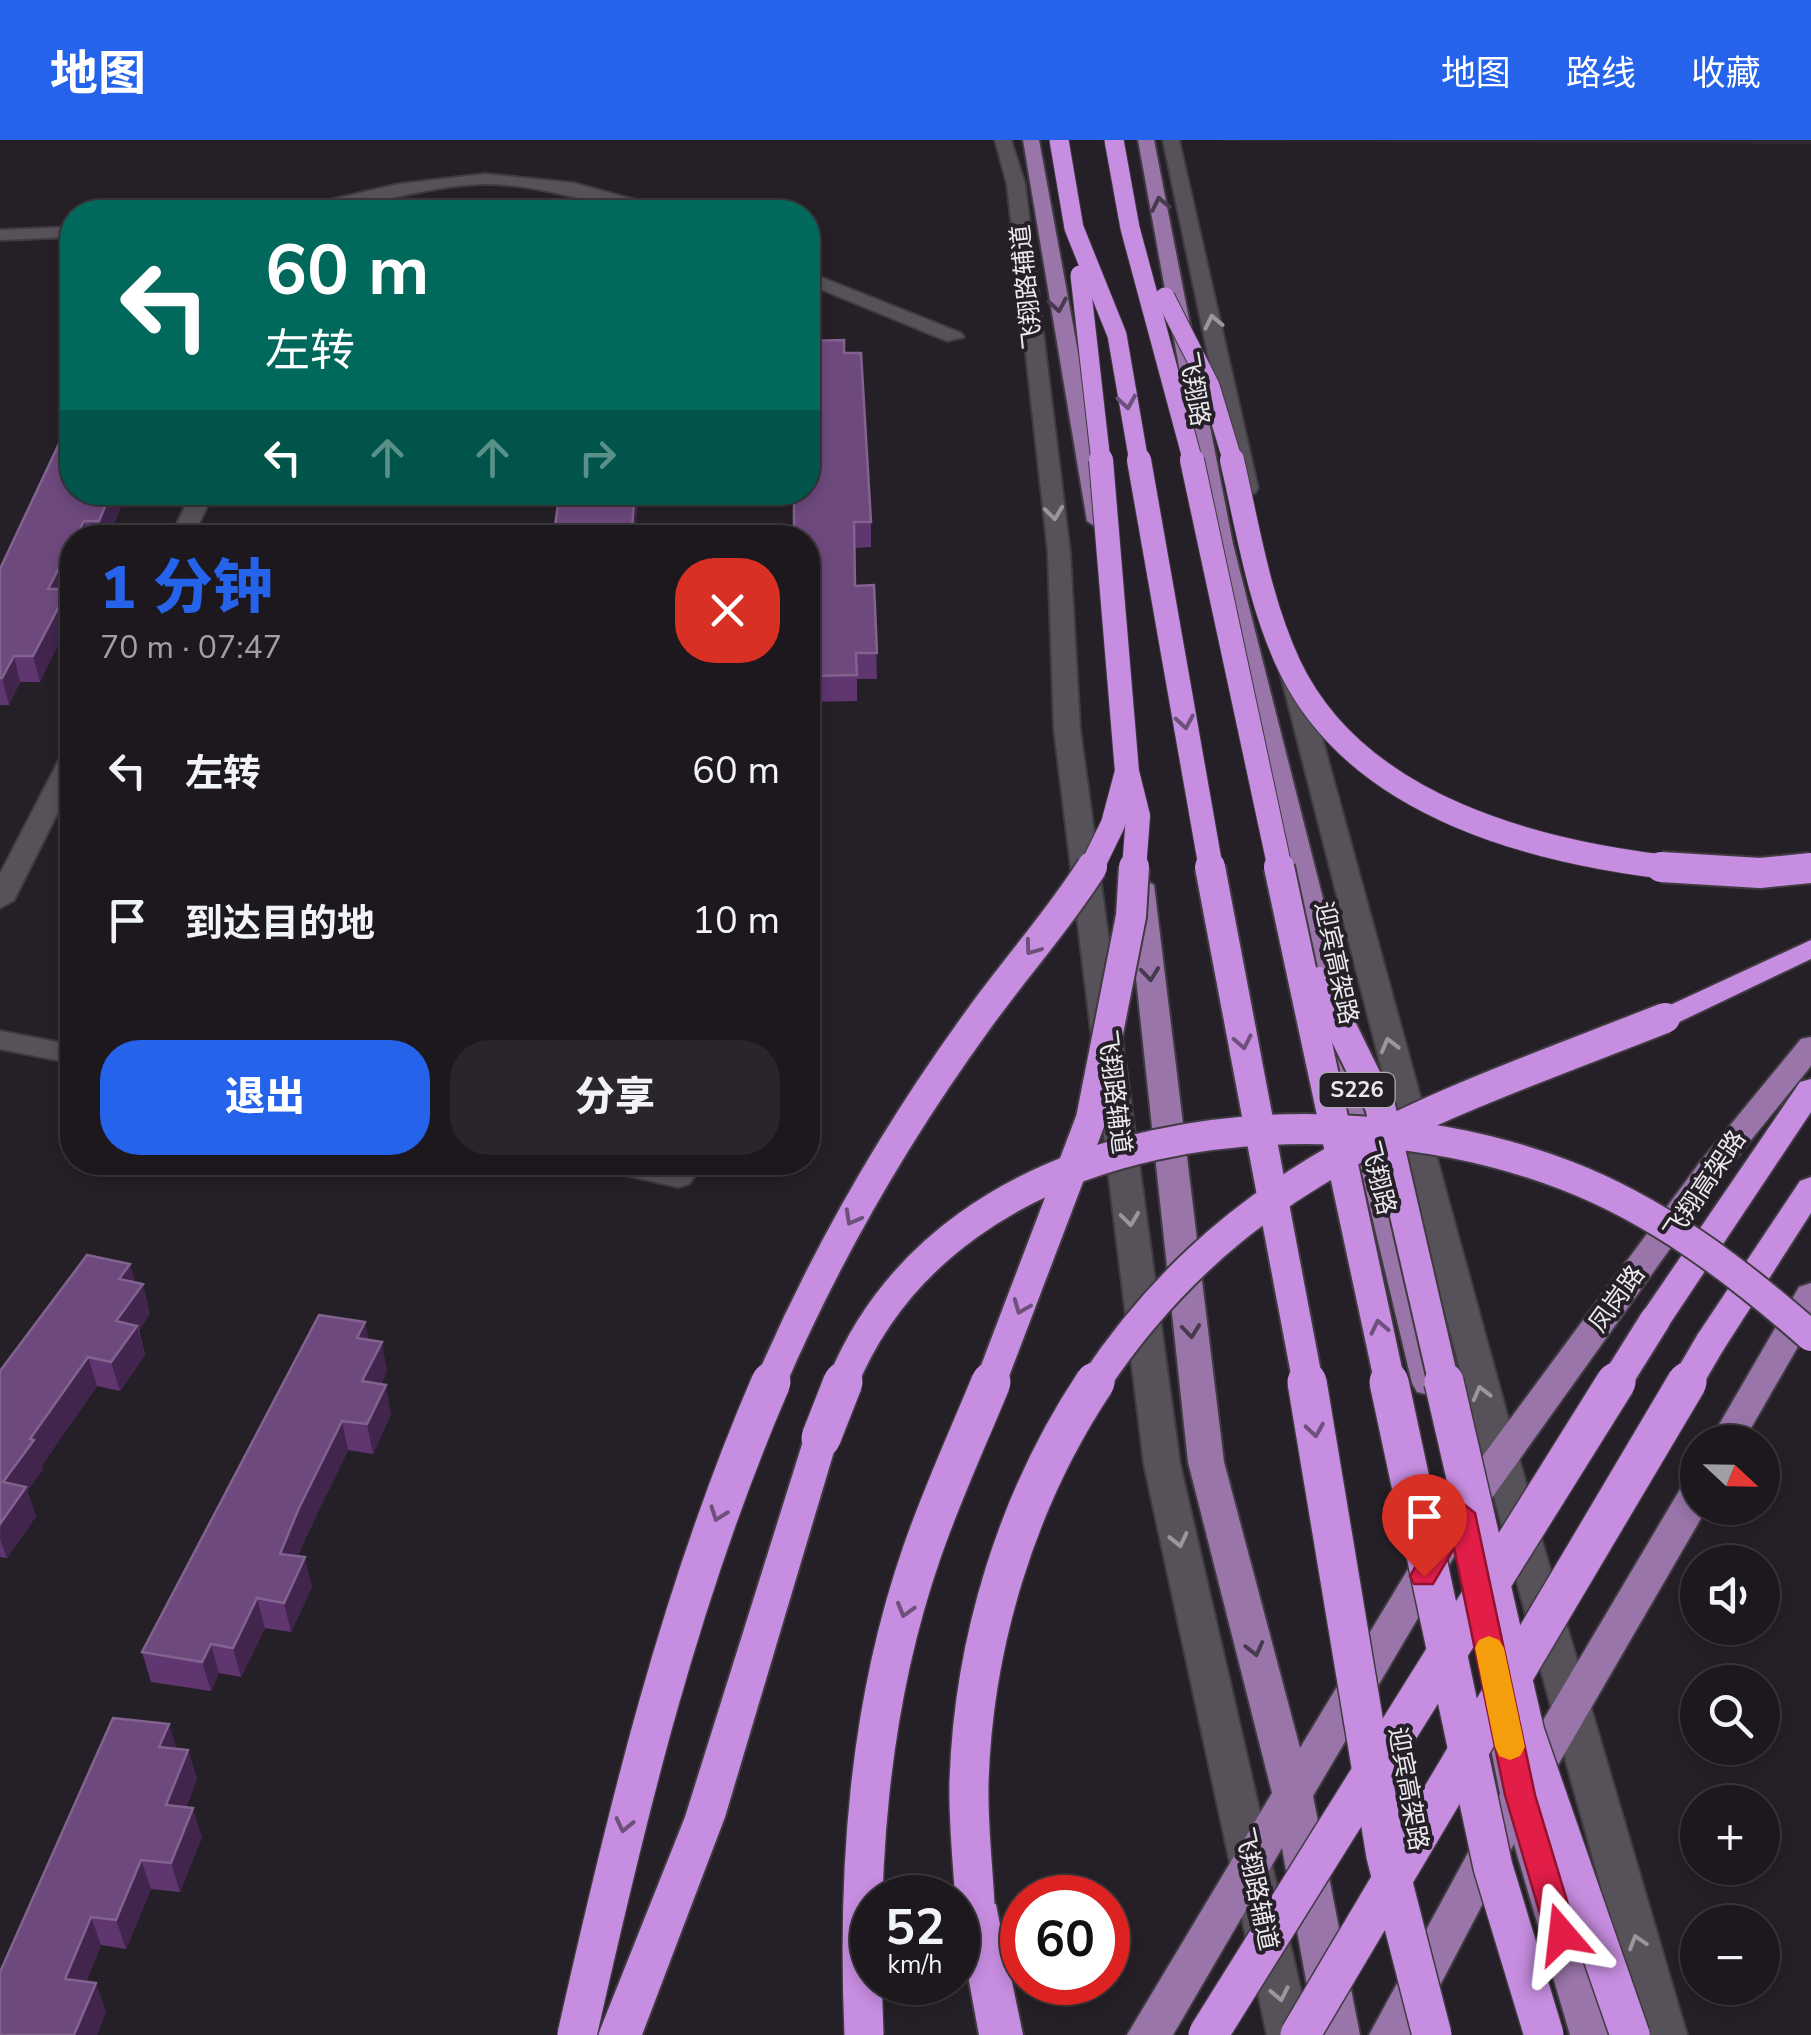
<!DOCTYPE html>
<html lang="zh">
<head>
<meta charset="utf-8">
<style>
  body { margin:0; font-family:"Nunito Sans","Noto Sans SC",sans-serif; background:#29252a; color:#f1f3f6; height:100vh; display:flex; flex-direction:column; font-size:38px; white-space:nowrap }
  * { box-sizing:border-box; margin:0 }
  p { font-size:32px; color:#a0a0a4 }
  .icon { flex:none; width:55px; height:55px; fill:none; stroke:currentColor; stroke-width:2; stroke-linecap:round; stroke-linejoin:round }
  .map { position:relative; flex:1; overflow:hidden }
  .sheet { position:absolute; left:60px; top:385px; width:760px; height:650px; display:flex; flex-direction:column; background:#1c181d; border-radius:40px; box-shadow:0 5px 15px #0003,0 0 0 2px #3a373b }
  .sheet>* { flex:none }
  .guide { position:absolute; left:60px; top:60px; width:760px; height:305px; border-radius:40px; box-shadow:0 5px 15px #0003,0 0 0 2px #3a373b; background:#00695c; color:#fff; overflow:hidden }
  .needle { width:65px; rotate:112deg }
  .controls { position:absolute; left:1680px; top:1285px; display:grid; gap:20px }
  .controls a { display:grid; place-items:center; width:100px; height:100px; border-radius:50%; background:#1c181d; box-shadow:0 5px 15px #0003,0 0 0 2px #3a373b; font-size:50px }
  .speed { position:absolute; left:850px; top:1735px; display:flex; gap:20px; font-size:50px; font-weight:700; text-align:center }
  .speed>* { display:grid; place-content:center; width:130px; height:130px; border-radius:50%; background:#1c181d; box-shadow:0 5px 15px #0003,0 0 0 2px #3a373b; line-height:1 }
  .speed small { font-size:25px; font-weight:400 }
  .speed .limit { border:15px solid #d22; background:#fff; color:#111 }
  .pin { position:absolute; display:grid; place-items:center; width:85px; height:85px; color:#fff; margin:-102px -42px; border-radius:50% 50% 50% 0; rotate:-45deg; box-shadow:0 0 10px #0007 }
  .pin .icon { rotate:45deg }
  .me { position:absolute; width:110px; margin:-55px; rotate:343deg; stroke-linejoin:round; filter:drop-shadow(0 0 8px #0008) }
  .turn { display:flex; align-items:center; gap:35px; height:210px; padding:0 40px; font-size:45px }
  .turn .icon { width:130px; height:130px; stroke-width:2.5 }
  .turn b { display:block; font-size:70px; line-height:85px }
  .lanes { display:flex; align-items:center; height:95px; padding:0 40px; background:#0003; justify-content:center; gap:50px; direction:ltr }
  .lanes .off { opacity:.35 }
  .round { display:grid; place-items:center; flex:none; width:105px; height:105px; border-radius:40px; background:#29252a }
  .headline { display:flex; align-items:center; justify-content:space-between; height:170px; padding:0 40px }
  h1 { font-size:60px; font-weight:800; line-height:75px; color:#2563eb }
  .primary-button { display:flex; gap:20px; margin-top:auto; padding:20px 40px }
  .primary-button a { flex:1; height:115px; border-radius:40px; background:#2563eb; color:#fff; font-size:40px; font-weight:800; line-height:115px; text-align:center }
  .primary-button a+a { background:#29252a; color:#f1f3f6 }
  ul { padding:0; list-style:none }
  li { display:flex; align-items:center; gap:30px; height:150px; padding:0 40px }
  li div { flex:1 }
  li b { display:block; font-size:38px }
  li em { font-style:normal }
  header { display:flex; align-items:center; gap:60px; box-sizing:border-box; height:140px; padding:0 50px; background:#2563eb; color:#fff }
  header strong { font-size:48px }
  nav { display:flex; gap:55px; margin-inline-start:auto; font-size:35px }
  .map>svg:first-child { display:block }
  .built { fill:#302733 }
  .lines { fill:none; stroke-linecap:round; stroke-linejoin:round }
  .street-casing { stroke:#3f3b41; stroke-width:4 }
  .secondary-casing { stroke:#3f3b41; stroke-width:4 }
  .primary-casing { stroke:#3f3b41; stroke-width:4 }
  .highway-casing { stroke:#3f3b41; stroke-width:4 }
  .street { fill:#57525a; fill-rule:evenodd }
  .secondary { fill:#57525a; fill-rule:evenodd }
  .primary { fill:#9a75aa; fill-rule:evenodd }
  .highway { fill:#c78de0; fill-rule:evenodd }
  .highway-bridge-far3-casing { stroke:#3f3b41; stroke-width:21; stroke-linecap:butt }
  .highway-bridge-far2-casing { stroke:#3f3b41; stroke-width:26; stroke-linecap:butt }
  .highway-bridge-far1-casing { stroke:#3f3b41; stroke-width:34; stroke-linecap:butt }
  .highway-bridge-casing { stroke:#3f3b41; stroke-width:42; stroke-linecap:butt }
  .highway-bridge-far3 { stroke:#c78de0; stroke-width:19 }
  .highway-bridge-far2 { stroke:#c78de0; stroke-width:24 }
  .highway-bridge-far1 { stroke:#c78de0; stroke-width:30 }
  .highway-bridge { stroke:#c78de0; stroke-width:39 }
  .wall { fill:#5f3670 }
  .shaded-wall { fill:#41254d }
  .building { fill:#6e497d; stroke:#82628f; stroke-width:2.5 }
  .oneway { stroke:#483a4e }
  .oneway2 { stroke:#9a969d }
  .oneway3 { stroke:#6e517a }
  .route { fill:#e11d48; stroke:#92132f; stroke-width:2.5 }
  .slow { fill:#f59e0b }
  .labels { text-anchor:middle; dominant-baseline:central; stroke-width:8; stroke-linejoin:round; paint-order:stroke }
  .shield { fill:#252027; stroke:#b0adb2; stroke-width:2.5 }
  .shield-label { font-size:22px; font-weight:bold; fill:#ece9ee }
  .street-label { font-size:25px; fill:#ece9ee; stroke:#252027 }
</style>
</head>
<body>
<header>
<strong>地图</strong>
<nav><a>地图</a><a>路线</a><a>收藏</a></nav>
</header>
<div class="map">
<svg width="1811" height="1895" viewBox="0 0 1811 1895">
  <rect width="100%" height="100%" fill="#252027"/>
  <!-- built -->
  <path class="built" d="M1223 0H1811V4L1223 1Z"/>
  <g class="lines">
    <!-- street casing -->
    <g class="street-casing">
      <g id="street">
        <path d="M485 34 573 43 680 72C618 76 550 43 483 44 414 46 345 77 277 72L399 44Z"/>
        <path d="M72 87V97L0 100V90Z"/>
        <path d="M808 132 961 193 964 197 947 201 808 144Z"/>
      </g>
    </g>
    <!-- secondary casing -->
    <g class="secondary-casing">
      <g id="secondary">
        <path d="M995 0H1011L1025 44 1070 412 1080 589 1180 1324 1311 1895H1267L1144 1324 1054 589 1048 412 1007 44Z"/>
        <path d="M1163 0H1179L1258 348 1255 353 1247 354 1236 348Z"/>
        <path d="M192 352H214L192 398H170Z"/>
        <path d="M1291 521 1303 528 1537 1384 1687 1895H1643C1513 1442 1395 985 1279 528Z"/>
        <path d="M72 612V644L14 760 0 768V734L59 620Z"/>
        <path d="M0 891 72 905V923L0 909Z"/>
        <path d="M594 1022H659L689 1030 694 1037 689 1044 678 1047 598 1029Z"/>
      </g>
    </g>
    <!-- primary casing -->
    <g class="primary-casing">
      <g id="primary">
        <path d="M1023 0H1039L1109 381 1098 388 1087 381Z"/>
        <path d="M1138 0H1154L1233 404 1351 869 1337 878 1323 869 1211 404Z"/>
        <path d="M1140 737 1154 745 1224 1322 1300 1608 1448 1363 1700 1022 1801 899 1811 897V926L1722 1036 1474 1383 1313 1656 1360 1895H1316L1282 1708 1173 1895H1127L1272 1653 1188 1322 1126 745Z"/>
        <path d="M1349 909 1364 918 1446 1243 1441 1252 1429 1255 1417 1252 1412 1243 1334 918Z"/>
        <path d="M1811 1143V1184L1743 1302H1709L1799 1147Z"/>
        <path d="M1698 1338V1368H1707L1540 1656 1614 1895H1570L1514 1704 1414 1895H1369L1500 1654 1483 1570 1488 1559 1502 1554 1516 1559 1529 1604 1685 1341Z"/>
      </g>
    </g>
    <!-- highway casing -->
    <g class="highway-casing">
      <g id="highway">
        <path d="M1811 800V819L1675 884H1655L1650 878 1655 872Z"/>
        <path d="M1811 939V972L1667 1188H1643L1638 1180 1643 1172 1800 942Z"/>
        <path d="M1811 1037V1073L1722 1212 1710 1215 1698 1212 1693 1203 1698 1194 1800 1041Z"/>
        <path d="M821 1285 833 1289 838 1298 725 1677 642 1895H598L685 1677 804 1298 809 1289Z"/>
        <path d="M975 1747 990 1752 996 1765 1023 1895H979L958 1782 960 1752Z"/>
      </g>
    </g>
    <!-- street -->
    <use href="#street" class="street"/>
    <!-- secondary -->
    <use href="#secondary" class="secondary"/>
    <!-- primary -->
    <use href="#primary" class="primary"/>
    <!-- highway -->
    <use href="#highway" class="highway"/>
    <!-- highway-bridge-far3 casing -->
    <g class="highway-bridge-far3-casing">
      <g id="highway-bridge-far3">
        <path d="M1059 0 1074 88 1117 195 1139 322"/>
        <path d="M1114 0 1130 88 1193 322"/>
        <path d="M1080 135 1101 322"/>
        <path d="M1165 157 1210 246 1233 322"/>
      </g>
    </g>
    <!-- highway-bridge-far2 casing -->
    <g class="highway-bridge-far2-casing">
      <g id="highway-bridge-far2">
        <path d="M1101 320 1127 632 1138 676 1134 729"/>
        <path d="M1139 320 1211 729"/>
        <path d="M1192 320 1280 729"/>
        <path d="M1232 320C1248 389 1259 461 1289 525 1357 669 1540 714 1684 729"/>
        <path d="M1091 729 1113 684 1126 635"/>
        <path d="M1797 729 1811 728"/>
      </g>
    </g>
    <!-- highway-bridge-far1 casing -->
    <g class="highway-bridge-far1-casing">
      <g id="highway-bridge-far1">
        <path d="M1210 727 1308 1244"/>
        <path d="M1279 727 1390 1244"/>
        <path d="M1661 727 1760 733 1811 728"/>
        <path d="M1319 842 1380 966 1444 1244"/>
        <path d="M770 1244C825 1116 896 993 978 880 1015 828 1058 781 1092 727"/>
        <path d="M842 1244C951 976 1328 944 1565 1035 1657 1070 1737 1131 1811 1196"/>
        <path d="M990 1244 1091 979 1131 776 1134 727"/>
        <path d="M1094 1244C1240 1025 1434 969 1665 878"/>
        <path d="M1615 1244 1655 1180"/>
        <path d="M1686 1244 1710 1203"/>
      </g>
    </g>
    <!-- highway-bridge casing -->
    <g class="highway-bridge-casing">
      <g id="highway-bridge">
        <path d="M1307 1242 1386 1716 1432 1895"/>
        <path d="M1389 1242 1493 1727 1544 1895"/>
        <path d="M1444 1242 1525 1593 1630 1895"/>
        <path d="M821 1298 843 1242"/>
        <path d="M975 1765C973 1725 968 1684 969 1643 973 1503 1017 1359 1095 1242"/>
        <path d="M577 1895C627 1673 680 1452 771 1242"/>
        <path d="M864 1895C857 1732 868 1567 922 1412 942 1354 968 1298 991 1242"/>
        <path d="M1208 1895 1616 1242"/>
        <path d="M1300 1895 1687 1242"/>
      </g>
    </g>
    <!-- highway-bridge-far3 -->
    <use href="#highway-bridge-far3" class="highway-bridge-far3"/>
    <!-- highway-bridge-far2 -->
    <use href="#highway-bridge-far2" class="highway-bridge-far2"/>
    <!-- highway-bridge-far1 -->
    <use href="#highway-bridge-far1" class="highway-bridge-far1"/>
    <!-- highway-bridge -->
    <use href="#highway-bridge" class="highway-bridge"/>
  </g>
  <!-- wall -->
  <g class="wall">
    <path d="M844 213 871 382V407L855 408V446L874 445 877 539H857V561L808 562V398Z"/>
    <path d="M127 352 108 398H72V440L68 449 40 542H20L9 565H0V429Z"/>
    <path d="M136 1143 150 1173 139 1190 145 1215 120 1251 97 1246 42 1325 43 1329 27 1351 36 1376 7 1418 0 1417V1231Z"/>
    <path d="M369 1200 387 1231 381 1244 391 1274 373 1314 348 1310 306 1397 298 1416 312 1447 291 1492 265 1488 241 1537 219 1533 211 1551 151 1542 142 1512Z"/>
    <path d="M169 1584 176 1609 188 1610 197 1639 186 1667 202 1697 180 1752 151 1749 126 1809 101 1805 86 1842 106 1871 97 1895H0Z"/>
  </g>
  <!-- shaded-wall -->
  <g class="shaded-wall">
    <path d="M111 352H127L108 398H103L99 381Z"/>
    <path d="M635 352H639L635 398H631Z"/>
    <path d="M84 381 88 398H75Z"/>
    <path d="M72 403V440L68 449 72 469V477L40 542 33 516 48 449Z"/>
    <path d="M14 516 20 542 9 565 2 538Z"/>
    <path d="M130 1124 138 1151 143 1144 150 1173 138 1190 145 1215 120 1251 111 1222 119 1139Z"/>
    <path d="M365 1182 371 1211 357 1198Z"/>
    <path d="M382 1202 387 1231 368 1271 362 1241Z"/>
    <path d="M88 1217 97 1246 42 1325 43 1329 27 1351 36 1376 7 1418 0 1399 3 1342 30 1299Z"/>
    <path d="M386 1245 391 1274 373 1314 367 1284Z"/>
    <path d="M342 1281 348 1310 306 1397 287 1443 280 1414 299 1368Z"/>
    <path d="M305 1417 312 1447 291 1492 284 1463Z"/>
    <path d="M257 1458 265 1488 241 1537 233 1508Z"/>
    <path d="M211 1504 219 1533 211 1551 202 1522Z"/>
    <path d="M169 1584 178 1613 159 1607Z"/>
    <path d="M188 1610 197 1639 175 1694 166 1665Z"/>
    <path d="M193 1668 202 1697 180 1752 171 1723Z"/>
    <path d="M141 1720 151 1749 126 1809 116 1780Z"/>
    <path d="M91 1777 101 1805 76 1868 65 1839Z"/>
    <path d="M96 1843 106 1871 97 1895H74Z"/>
  </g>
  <!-- building -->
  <g class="building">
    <path d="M844 200V213H861L871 382H854L855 446 874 445 877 513H856L857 535 808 536V398H794V352H808V201Z"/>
    <path d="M72 276V352H111L99 381H84L75 398H72V403L48 449H68L33 516H14L2 538H0V429Z"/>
    <path d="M560 352H635L631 398H553Z"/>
    <path d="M87 1115 130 1124 119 1139 143 1144 116 1181 137 1186 111 1222 88 1217 30 1299 34 1300 3 1342 26 1347 0 1384V1231Z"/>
    <path d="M319 1175 365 1182 357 1198 382 1202 362 1241 386 1245 367 1284 342 1281 299 1368 280 1414 305 1417 284 1463 257 1458 233 1508 211 1504 202 1522 142 1512Z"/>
    <path d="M113 1578 169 1584 159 1607 188 1610 166 1665 193 1668 171 1723 141 1720 116 1780 91 1777 65 1839 96 1843 74 1895H0V1832Z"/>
  </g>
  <!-- one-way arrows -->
  <defs><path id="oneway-chevron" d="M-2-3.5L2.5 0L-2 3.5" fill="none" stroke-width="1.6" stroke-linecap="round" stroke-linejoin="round" transform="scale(2.5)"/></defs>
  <g class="oneway">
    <use href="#oneway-chevron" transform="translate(1160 64) rotate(-102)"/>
    <use href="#oneway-chevron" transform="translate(1058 165) rotate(80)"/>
    <use href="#oneway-chevron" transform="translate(1150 834) rotate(84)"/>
    <use href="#oneway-chevron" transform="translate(1191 1191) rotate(84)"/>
    <use href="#oneway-chevron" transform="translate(1255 1509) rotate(76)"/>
  </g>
  <g class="oneway2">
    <use href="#oneway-chevron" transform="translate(1213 182) rotate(-102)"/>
    <use href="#oneway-chevron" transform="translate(1054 373) rotate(83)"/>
    <use href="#oneway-chevron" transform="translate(1389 905) rotate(-105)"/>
    <use href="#oneway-chevron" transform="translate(1130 1079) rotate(83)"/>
    <use href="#oneway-chevron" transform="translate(1481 1253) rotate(-105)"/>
    <use href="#oneway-chevron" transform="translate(1179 1400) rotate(77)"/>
    <use href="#oneway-chevron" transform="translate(1637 1802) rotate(-107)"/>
    <use href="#oneway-chevron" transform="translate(1280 1854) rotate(78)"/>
  </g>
  <g class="oneway3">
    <use href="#oneway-chevron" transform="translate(1127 262) rotate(81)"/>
    <use href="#oneway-chevron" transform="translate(1185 582) rotate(80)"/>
    <use href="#oneway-chevron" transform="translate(1032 808) rotate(126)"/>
    <use href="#oneway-chevron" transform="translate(1243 902) rotate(79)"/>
    <use href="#oneway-chevron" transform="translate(852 1078) rotate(119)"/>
    <use href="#oneway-chevron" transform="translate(1021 1167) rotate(112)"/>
    <use href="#oneway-chevron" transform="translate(1379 1187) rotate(-102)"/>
    <use href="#oneway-chevron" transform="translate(1315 1290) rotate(81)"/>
    <use href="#oneway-chevron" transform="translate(718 1374) rotate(110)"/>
    <use href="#oneway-chevron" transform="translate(905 1470) rotate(106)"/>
    <use href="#oneway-chevron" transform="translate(624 1685) rotate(103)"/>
  </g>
  <!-- route -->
  <path class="route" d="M1461 1362 1475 1373 1535 1655 1577 1794 1573 1804 1562 1808 1550 1804 1546 1794 1505 1655 1454 1408 1433 1444H1414L1410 1436 1451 1365Z"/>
  <!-- slow -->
  <path class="slow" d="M1489 1496 1499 1500 1504 1508 1525 1607 1520 1616 1510 1620 1499 1616 1495 1607 1475 1508 1479 1500Z"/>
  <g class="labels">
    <!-- shield labels -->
    <rect class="shield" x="1319.5" y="933" width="75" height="34" rx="8"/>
    <g class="shield-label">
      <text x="1357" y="950">S226</text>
    </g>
    <!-- street labels -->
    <g class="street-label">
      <text transform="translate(1027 147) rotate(-96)">飞翔路辅道</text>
      <text transform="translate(1194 249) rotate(80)">飞翔路</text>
      <text transform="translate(1336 823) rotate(78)">迎宾高架路</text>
      <text transform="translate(1114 952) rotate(83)">飞翔路辅道</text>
      <text transform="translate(1378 1038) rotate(76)">飞翔路</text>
      <text transform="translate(1705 1045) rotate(-56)">飞翔高架路</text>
      <text transform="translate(1617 1159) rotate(-54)">凤岗路</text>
      <text transform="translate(1408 1649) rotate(80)">迎宾高架路</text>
      <text transform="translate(1256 1749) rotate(78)">飞翔路辅道</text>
    </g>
  </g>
</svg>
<div class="controls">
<a><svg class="needle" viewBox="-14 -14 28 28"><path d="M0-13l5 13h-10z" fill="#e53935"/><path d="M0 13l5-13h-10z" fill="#a0a0a4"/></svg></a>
<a><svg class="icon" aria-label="sound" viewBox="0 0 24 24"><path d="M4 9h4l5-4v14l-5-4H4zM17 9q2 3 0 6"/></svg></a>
<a><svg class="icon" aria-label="search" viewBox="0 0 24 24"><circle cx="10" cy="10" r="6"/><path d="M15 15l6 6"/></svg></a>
<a>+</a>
<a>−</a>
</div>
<div class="speed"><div>52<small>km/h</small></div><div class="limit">60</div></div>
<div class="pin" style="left:1424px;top:1436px;background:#d93025"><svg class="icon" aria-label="arrive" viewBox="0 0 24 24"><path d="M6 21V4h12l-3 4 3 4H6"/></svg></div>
<svg class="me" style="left:1562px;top:1794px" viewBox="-20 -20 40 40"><path d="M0-17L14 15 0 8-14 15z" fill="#e11d48" stroke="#fff" stroke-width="4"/></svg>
<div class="guide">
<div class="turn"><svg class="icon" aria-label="left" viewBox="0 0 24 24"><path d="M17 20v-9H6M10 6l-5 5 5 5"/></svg><div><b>60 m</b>左转</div></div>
<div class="lanes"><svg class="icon" aria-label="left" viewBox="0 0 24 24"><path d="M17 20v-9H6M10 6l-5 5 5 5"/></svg><svg class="icon off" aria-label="ahead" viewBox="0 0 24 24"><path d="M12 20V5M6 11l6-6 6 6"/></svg><svg class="icon off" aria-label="ahead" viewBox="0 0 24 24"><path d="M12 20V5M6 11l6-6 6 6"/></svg><svg class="icon off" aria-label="right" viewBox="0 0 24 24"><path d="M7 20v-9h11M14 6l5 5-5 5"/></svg></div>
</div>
<section class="sheet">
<div class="headline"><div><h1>1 分钟</h1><p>70 m · 07:47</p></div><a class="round" style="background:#d93025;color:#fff"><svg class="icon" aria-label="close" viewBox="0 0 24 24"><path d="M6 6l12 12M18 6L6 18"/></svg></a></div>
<ul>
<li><svg class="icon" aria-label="left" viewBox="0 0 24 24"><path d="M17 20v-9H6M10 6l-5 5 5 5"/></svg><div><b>左转</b></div><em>60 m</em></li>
<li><svg class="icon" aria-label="arrive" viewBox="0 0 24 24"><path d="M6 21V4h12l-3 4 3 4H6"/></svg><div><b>到达目的地</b></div><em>10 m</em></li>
</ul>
<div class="primary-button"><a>退出</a><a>分享</a></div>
</section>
</div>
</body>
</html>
